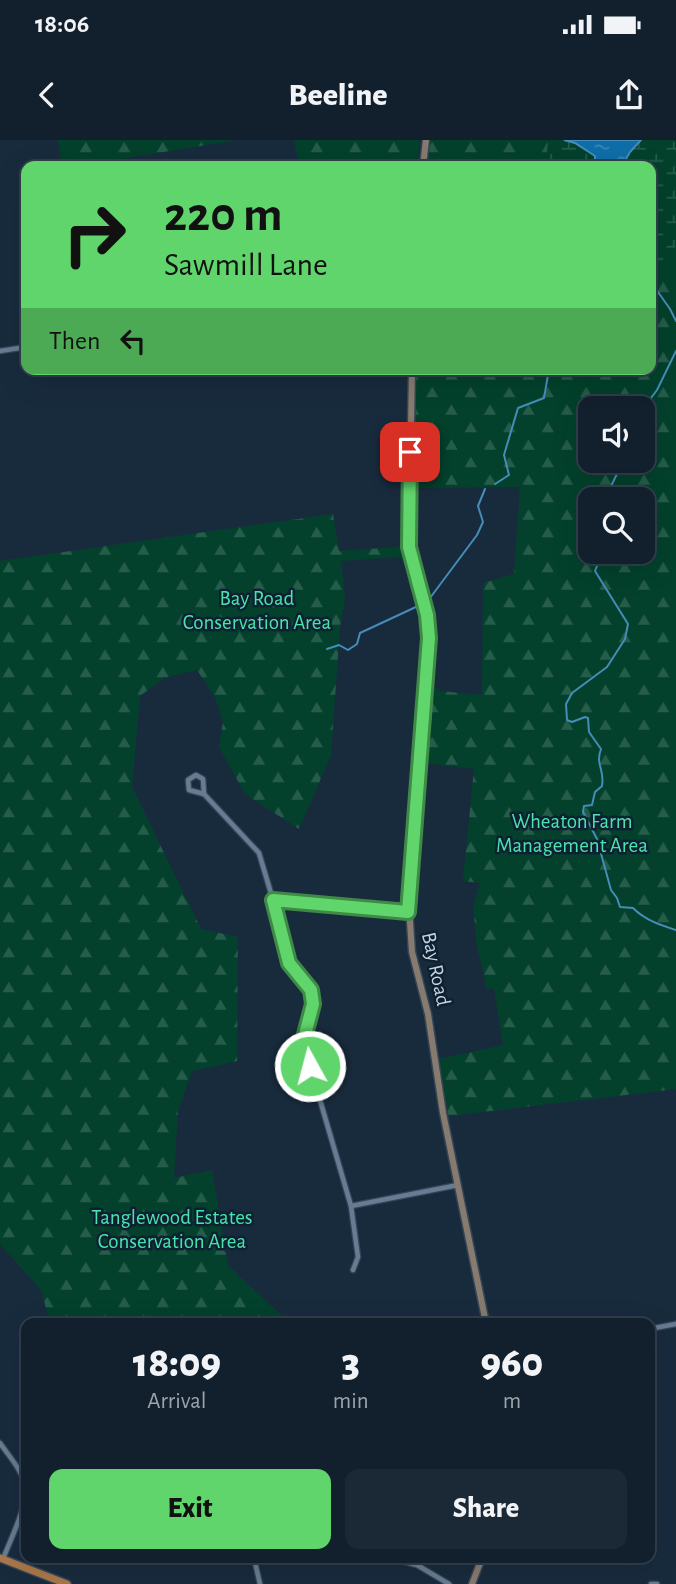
<!DOCTYPE html>
<html lang="en">
<head>
<meta charset="utf-8">
<style>
  body { margin:0; font-family:"Alegreya Sans",sans-serif; background:#1b2836; color:#f1f3f6; height:100vh; display:flex; flex-direction:column; font-size:26px; white-space:nowrap }
  * { box-sizing:border-box; margin:0 }
  p { font-size:23px; color:#9ca3aa }
  .icon { flex:none; width:38px; height:38px; fill:none; stroke:currentColor; stroke-width:2; stroke-linecap:round; stroke-linejoin:round }
  .map { position:relative; flex:1; overflow:hidden }
  .side { position:absolute; left:21px; top:1178px; width:634px; height:245px; display:flex; flex-direction:column; background:#12202e; border-radius:14px; box-shadow:0 7px 28px #0002,0 0 0 2px #313e4a }
  .side>* { flex:none }
  .hud { position:absolute; left:21px; top:21px; width:635px; height:214px; border-radius:14px; box-shadow:0 7px 28px #0002,0 0 0 2px #313e4a; background:#5fd56b; color:#111; overflow:hidden }
  .fabs { position:absolute; left:578px; top:256px; display:grid; gap:14px }
  .fabs a { display:grid; place-items:center; width:77px; height:77px; border-radius:14px; background:#12202e; box-shadow:0 7px 28px #0002,0 0 0 2px #313e4a; font-size:35px }
  .pin { position:absolute; display:grid; place-items:center; width:60px; height:60px; color:#fff; margin:-30px; border-radius:14px; box-shadow:0 4px 10px #0006 }
  .me { position:absolute; width:77px; margin:-38px; rotate:353deg; stroke-linejoin:round; filter:drop-shadow(0 0 5px #0008) }
  .turn { display:flex; align-items:center; gap:24px; height:147px; padding:0 28px; font-size:32px }
  .turn .icon { width:91px; height:91px; stroke-width:2.5 }
  .turn b { display:block; font-size:49px; line-height:60px }
  .then { display:flex; align-items:center; height:66px; padding:0 28px; background:#0003; gap:14px; font-size:26px }
  .eta { display:flex; justify-content:space-evenly; align-items:center; height:119px; text-align:center }
  .eta b { font-size:42px; font-weight:800; line-height:49px }
  .action { display:flex; gap:14px; margin-top:auto; padding:14px 28px }
  .action a { flex:1; height:80px; border-radius:14px; background:#5fd56b; color:#111; font-size:28px; font-weight:800; line-height:80px; text-align:center }
  .action a+a { background:#1b2836; color:#f1f3f6 }
  .status { display:flex; justify-content:space-between; align-items:center; height:49px; padding:0 35px; background:#12202e; direction:ltr }
  .status svg { height:19px; fill:currentColor }
  header { display:flex; justify-content:space-between; align-items:center; height:91px; padding:0 28px; background:#12202e; font-size:32px; font-weight:800 }
  .map>svg:first-child { display:block }
  .forest { fill:url(#forest-firs); fill-rule:evenodd }
  .wetland { fill:url(#wetland-marsh) }
  .water { fill:url(#water-ripples); stroke:#468cb8; stroke-width:2 }
  .lines { fill:none; stroke-linecap:round; stroke-linejoin:round }
  .stream { stroke:#468cb8; stroke-width:2 }
  .street-casing { stroke:#364555; stroke-width:7 }
  .secondary-casing { stroke:#364555; stroke-width:9 }
  .primary-casing { stroke:#364555; stroke-width:10 }
  .street { stroke:#667c92; stroke-width:4.5 }
  .secondary { stroke:#877a6f; stroke-width:6 }
  .primary { stroke:#a9784b; stroke-width:7 }
  .route-casing { stroke:#3e8a46; stroke-width:18 }
  .route { stroke:#5fd56b; stroke-width:12 }
  .labels { text-anchor:middle; dominant-baseline:central; stroke-width:5; stroke-linejoin:round; paint-order:stroke }
  .park-label { font-size:21px; fill:#4ae3aa; stroke:#0e2133 }
  .street-label { font-size:21px; fill:#c7d3df; stroke:#0e2133 }
</style>
</head>
<body>
<div class="status"><b>18:06</b><svg viewBox="0 0 49 12"><path d="M0 12V9h3v3zM5 12V6h3v6zM10 12V3h3v9zM15 12V0h3v12zM26 1h20v11H26zM47 4h2v5h-2z"/></svg></div>
<header><svg class="icon" aria-label="back" viewBox="0 0 24 24"><path d="M15 5l-7 7 7 7"/></svg>Beeline<svg class="icon" aria-label="share" viewBox="0 0 24 24"><path d="M12 15V3M7 8l5-5 5 5M5 13v7h14v-7"/></svg></header>
<div class="map">
<svg width="676" height="1444" viewBox="0 0 676 1444">
  <defs>
    <pattern id="forest-firs" width="22" height="20" patternUnits="userSpaceOnUse" patternTransform="scale(1.75)"><rect width="22" height="20" fill="#03412c"/><path d="M5 1l3.5 6h-7zM16 11l3.5 6h-7z" fill="#265c4a"/></pattern>
    <pattern id="wetland-marsh" width="20" height="14" patternUnits="userSpaceOnUse" patternTransform="scale(1.75)"><rect width="20" height="14" fill="#03412c"/><path d="M1 5h8M5 5V1M11 12h8M15 12V8" fill="none" stroke="#265c4a"/></pattern>
    <pattern id="water-ripples" width="26" height="14" patternUnits="userSpaceOnUse" patternTransform="scale(1.75)"><rect width="26" height="14" fill="#0f6ea8"/><path d="M2 4q2-2 4 0t4 0M15 11q2-2 4 0t4 0" fill="none" stroke="#3c88b7"/></pattern>
  </defs>
  <rect width="100%" height="100%" fill="#182b3d"/>
  <!-- forest -->
  <g class="forest">
    <path d="M58 0H237L78 26H62Z"/>
    <path d="M294 0H420L417 26H335L334 24 330 26H300Z"/>
    <path d="M430 0H676V949L448 976 439 919 503 905 494 848 487 850 477 806 473 766 480 743 463 741 474 629 424 623 431 543 440 551 482 555 483 443 514 434 520 347 414 348 416 229H651V26H427ZM590 268H642V320H590ZM590 359H642V411H590Z"/>
    <path d="M333 374 339 411 397 407 404 403 407 422 398 417 341 421 345 458 340 487 331 615 299 689 245 654 219 607 223 582 215 557 197 530 164 538 140 556 132 647 201 789 238 797 237 921 192 931 178 971 174 1038 212 1030 228 1126 290 1183H50L41 1150 0 1104V421Z"/>
  </g>
  <!-- wetland -->
  <g class="wetland">
    <path d="M548 0 575 3 595 16V26H546Z"/>
    <path d="M641 0H676V105L664 135 651 143V26H622L630 12Z"/>
  </g>
  <!-- water -->
  <path class="water" d="M564 0H641L630 12 622 26H595V16L575 3Z"/>
  <g class="lines">
    <!-- stream -->
    <g class="stream">
      <path d="M651 142 670 169 676 181"/>
      <path d="M642 270 657 250 676 211"/>
      <path d="M495 344 509 335 504 315 518 268 544 258 549 229"/>
      <path d="M611 359 612 344 624 320"/>
      <path d="M603 411 595 431 628 484 625 499 607 527 572 553 566 564 567 580 572 582 585 577 588 578 589 592 601 609C595 625 605 629 602 646L595 652 592 665 584 666 583 672 597 699 611 750 617 758 620 767 633 768C645 780 660 785 676 790"/>
      <path d="M430 458 477 395 483 382 478 366 485 349"/>
      <path d="M327 509 339 505 348 510 357 504 360 493 418 466"/>
    </g>
    <!-- street casing -->
    <g class="street-casing">
      <g id="street">
        <path d="M0 211 26 207"/>
        <path d="M196 635 203 639 204 654 189 650 188 640Z"/>
        <path d="M204 654 259 713 273 760 289 823 311 850 313 864 303 902 351 1066 358 1117 353 1130"/>
        <path d="M273 760 408 772"/>
        <path d="M351 1066 458 1045"/>
        <path d="M649 1189 676 1184"/>
        <path d="M0 1303C8 1315 23 1331 25 1346 28 1366 10 1400 3 1419"/>
        <path d="M254 1418 260 1444"/>
        <path d="M390 1418 417 1425 449 1444"/>
        <path d="M651 1444H657"/>
      </g>
    </g>
    <!-- secondary casing -->
    <g class="secondary-casing">
      <g id="secondary">
        <path d="M423 26 426 0"/>
        <path d="M412 229 409 401C411 434 429 464 429 498L408 752 412 812 428 874 443 973 486 1183"/>
        <path d="M472 1444 482 1418"/>
      </g>
    </g>
    <!-- primary casing -->
    <g class="primary-casing">
      <path id="primary" d="M0 1418 67 1444"/>
    </g>
    <!-- street -->
    <use href="#street" class="street"/>
    <!-- secondary -->
    <use href="#secondary" class="secondary"/>
    <!-- primary -->
    <use href="#primary" class="primary"/>
  </g>
  <g class="lines">
    <!-- route casing -->
    <g class="route-casing">
      <path id="route" d="M310 926 303 902 313 864 311 850 289 823 273 760 408 772 429 498 427 475 409 407 410 312"/>
    </g>
    <!-- route -->
    <use href="#route" class="route"/>
  </g>
  <g class="labels">
    <!-- park labels -->
    <g class="park-label">
      <text x="257" y="458">Bay Road<tspan x="257" dy="24">Conservation Area</tspan></text>
      <text x="572" y="681">Wheaton Farm<tspan x="572" dy="24">Management Area</tspan></text>
      <text x="172" y="1077">Tanglewood Estates<tspan x="172" dy="24">Conservation Area</tspan></text>
    </g>
    <!-- street labels -->
    <g class="street-label">
      <text transform="translate(436 829) rotate(78)">Bay Road</text>
    </g>
  </g>
</svg>
<div class="fabs">
<a><svg class="icon" aria-label="sound" viewBox="0 0 24 24"><path d="M4 9h4l5-4v14l-5-4H4zM17 9q2 3 0 6"/></svg></a>
<a><svg class="icon" aria-label="search" viewBox="0 0 24 24"><circle cx="10" cy="10" r="6"/><path d="M15 15l6 6"/></svg></a>
</div>
<div class="pin" style="left:410px;top:312px;background:#d93025"><svg class="icon" aria-label="arrive" viewBox="0 0 24 24"><path d="M6 21V4h12l-3 4 3 4H6"/></svg></div>
<svg class="me" style="left:310px;top:926px" viewBox="-20 -20 40 40"><circle r="17" fill="#5fd56b" stroke="#fff" stroke-width="3"/><path d="M0-11L8 9 0 5-8 9z" fill="#fff"/></svg>
<div class="hud">
<div class="turn"><svg class="icon" aria-label="right" viewBox="0 0 24 24"><path d="M7 20v-9h11M14 6l5 5-5 5"/></svg><div><b>220 m</b>Sawmill Lane</div></div>
<div class="then">Then<svg class="icon" aria-label="left" viewBox="0 0 24 24"><path d="M17 20v-9H6M10 6l-5 5 5 5"/></svg></div>
</div>
<section class="side">
<div class="eta">
<div><b>18:09</b><p>Arrival</p></div>
<div><b>3</b><p>min</p></div>
<div><b>960</b><p>m</p></div>
</div>
<div class="action"><a>Exit</a><a>Share</a></div>
</section>
</div>
</body>
</html>
